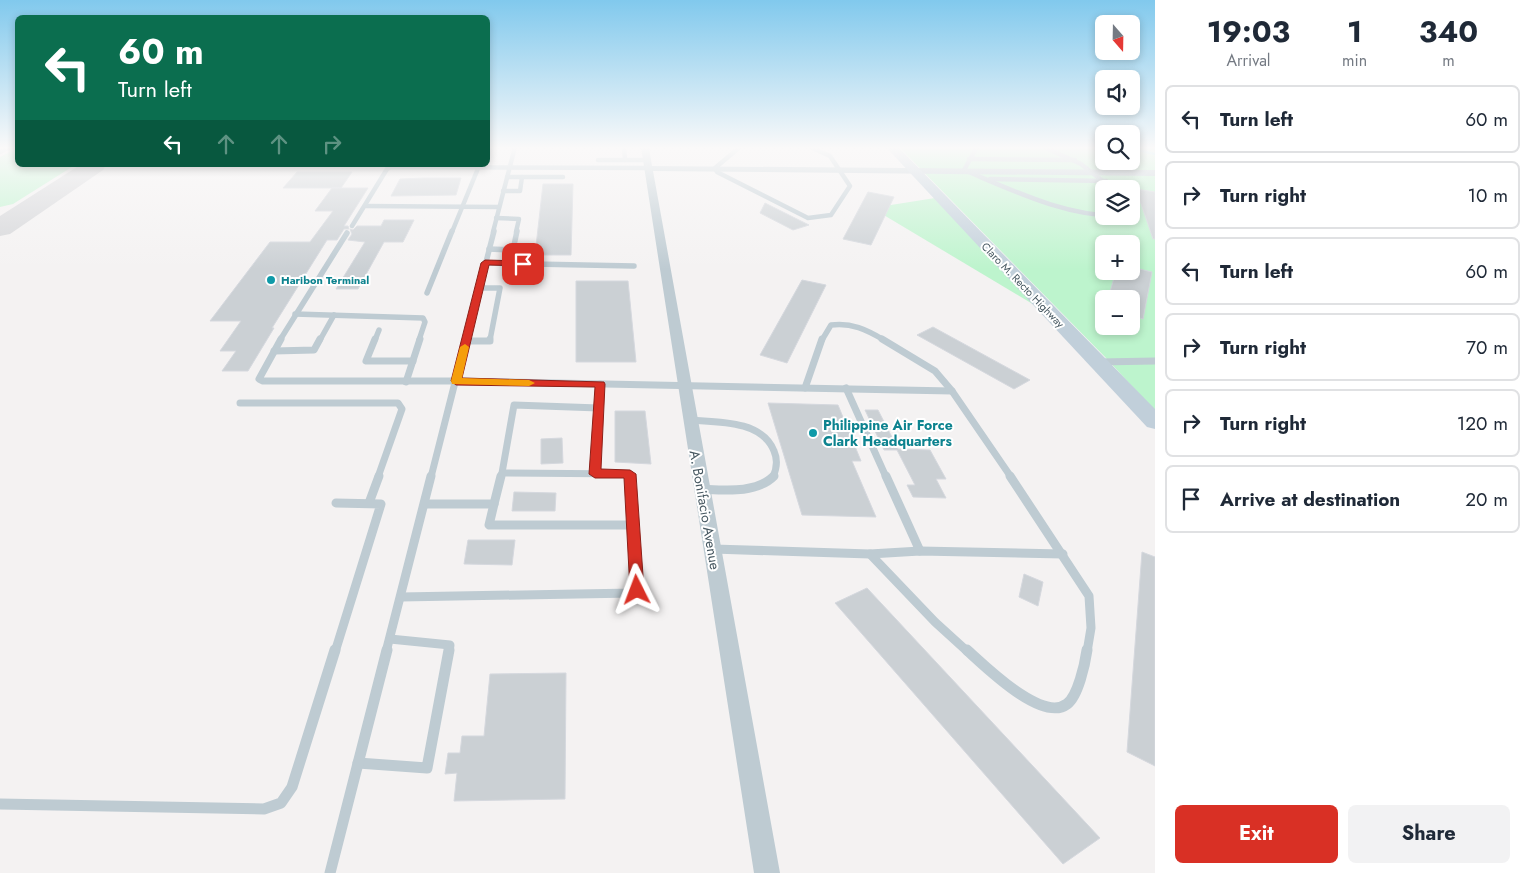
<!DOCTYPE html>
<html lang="en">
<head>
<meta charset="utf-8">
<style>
  body { margin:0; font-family:Jost,sans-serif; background:#f2f2f3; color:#1f2937; height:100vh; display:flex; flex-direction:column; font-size:19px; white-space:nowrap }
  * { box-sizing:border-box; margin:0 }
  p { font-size:16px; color:#747a83 }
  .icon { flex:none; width:28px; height:28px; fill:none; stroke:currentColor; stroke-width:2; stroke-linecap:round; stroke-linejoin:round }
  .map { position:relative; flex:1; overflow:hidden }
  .sheet { display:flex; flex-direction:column; background:#fff; width:375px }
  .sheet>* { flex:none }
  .top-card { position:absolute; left:15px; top:15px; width:475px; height:152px; border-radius:8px; box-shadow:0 2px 8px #0003; background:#0b6e4f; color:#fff; overflow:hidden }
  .needle { width:32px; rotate:160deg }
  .tools { position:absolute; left:1095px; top:15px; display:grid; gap:10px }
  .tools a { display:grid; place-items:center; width:45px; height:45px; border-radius:8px; background:#fff; box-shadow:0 2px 8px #0003; font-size:25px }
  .pin { position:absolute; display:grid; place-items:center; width:42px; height:42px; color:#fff; margin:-21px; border-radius:10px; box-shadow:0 2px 8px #0006 }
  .me { position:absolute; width:55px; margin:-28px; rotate:357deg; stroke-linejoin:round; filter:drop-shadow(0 0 4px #0008) }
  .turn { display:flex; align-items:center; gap:18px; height:105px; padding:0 20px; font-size:22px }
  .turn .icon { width:65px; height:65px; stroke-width:2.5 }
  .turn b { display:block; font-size:35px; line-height:42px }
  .lanes { display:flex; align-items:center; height:48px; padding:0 20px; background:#0003; justify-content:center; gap:25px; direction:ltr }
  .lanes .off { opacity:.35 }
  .eta { display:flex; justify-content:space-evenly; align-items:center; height:85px; text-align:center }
  .eta b { font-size:30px; font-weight:700; line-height:35px }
  .button { display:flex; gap:10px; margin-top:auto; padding:10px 20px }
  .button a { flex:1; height:58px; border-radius:8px; background:#d93025; color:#fff; font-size:20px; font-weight:700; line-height:58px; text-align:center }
  .button a+a { background:#f2f2f3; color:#1f2937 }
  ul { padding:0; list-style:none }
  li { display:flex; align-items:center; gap:15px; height:68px; margin:0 10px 8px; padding:0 10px; border:2px solid #e0e1e3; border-radius:8px }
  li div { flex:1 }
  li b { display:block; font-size:19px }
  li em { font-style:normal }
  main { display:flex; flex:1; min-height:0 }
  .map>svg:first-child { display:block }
  .green { fill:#bdf4cd; fill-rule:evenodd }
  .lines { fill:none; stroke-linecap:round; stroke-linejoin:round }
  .stream { stroke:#86e9f5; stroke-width:2.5 }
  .taxiway { fill:#d4d5d8; fill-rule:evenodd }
  .building { fill:#cbd0d4; stroke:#d5d8de }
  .service-far4 { stroke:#becbd2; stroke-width:4.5 }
  .service-far3 { stroke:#becbd2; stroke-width:5.5 }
  .service-far2 { stroke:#becbd2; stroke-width:7 }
  .service-far1 { stroke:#becbd2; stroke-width:9 }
  .service { stroke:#becbd2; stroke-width:11 }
  .minor { fill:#becbd2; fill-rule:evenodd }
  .secondary { fill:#c1cfda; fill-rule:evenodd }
  .route { fill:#d93025; stroke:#8d1f18 }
  .slow { fill:#f59e0b }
  .culture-dot { fill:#0f9aa8; stroke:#fff; stroke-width:2 }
  .labels { text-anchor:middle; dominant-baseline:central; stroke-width:4; stroke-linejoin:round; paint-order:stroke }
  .far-culture-label { font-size:11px; font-weight:bold; fill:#0d838f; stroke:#fff; text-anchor:start }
  .far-street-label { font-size:11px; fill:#475861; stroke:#fff }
  .culture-label { font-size:14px; font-weight:bold; fill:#0d838f; stroke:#fff; text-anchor:start }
  .street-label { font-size:14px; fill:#475861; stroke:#fff }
</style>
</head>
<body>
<main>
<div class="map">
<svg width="1155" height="873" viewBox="0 0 1155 873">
  <rect width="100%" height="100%" fill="#f4f2f2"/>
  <!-- green -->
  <g class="green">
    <path d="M899 147H1104V161H1131V147H1155V411L1106 358ZM1104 189H1131V216H1104ZM1104 244H1131V271H1104ZM1104 299H1131V326H1104Z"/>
    <path d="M17 148 18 165H75L13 204 0 207V157Z"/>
    <path d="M935 198 1036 306 872 208Z"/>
  </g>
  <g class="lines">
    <!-- stream -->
    <path class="stream" d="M1131 148 1155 154"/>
    <!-- taxiway -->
    <path class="taxiway" d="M80 165H106L103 170 10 234 0 236V216Z"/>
  </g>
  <!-- building -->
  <g class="building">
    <path d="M297 172H352L341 188H283Z"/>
    <path d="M424 178H461L456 195 391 196 400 179Z"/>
    <path d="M543 184H573L571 255H535Z"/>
    <path d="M332 188H368L344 226H348L349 229H344L337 240H327L272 328H274L248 371H222L236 351H220L241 321H210L270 242H310L333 211H315Z"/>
    <path d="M1136 189 1155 192V239H1153Z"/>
    <path d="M868 192 894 197 871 245 843 239Z"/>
    <path d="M765 203 809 225 793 230 760 213Z"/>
    <path d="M384 220H414L403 242H384L358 289H336L365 242 348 240 352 234 350 229 353 230 357 226H381Z"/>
    <path d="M1131 267 1152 272 1143 319 1131 315V299H1108L1116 271H1131Z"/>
    <path d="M802 280 826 285 787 363 760 355Z"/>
    <path d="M576 281H628L636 362H576Z"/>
    <path d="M933 327 1030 380 1014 389 917 335Z"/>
    <path d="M768 403 838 405 861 461H852L876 517 802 515Z"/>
    <path d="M865 410H878L898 449 930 450 946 479H936L946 498 913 497 907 485H915L897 450H884Z"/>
    <path d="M615 411H645L651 464 615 462Z"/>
    <path d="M562 438 563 463 541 464V439Z"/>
    <path d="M514 492 556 493 555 511H512Z"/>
    <path d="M468 540H515L512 565 464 564Z"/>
    <path d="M1142 552 1155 557V766L1127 752Z"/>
    <path d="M1024 574 1043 582 1038 606 1019 597Z"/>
    <path d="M867 588 1100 838 1063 864 835 603Z"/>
    <path d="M566 673 565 799 454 801 457 773 445 774 448 753H460L462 736H484L490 674Z"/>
  </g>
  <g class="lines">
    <!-- service-far4 -->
    <g class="service-far4">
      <path d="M624 147 625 160"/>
      <path d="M740 147 715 168 717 172 808 218 831 215 850 186 830 156 810 147"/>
      <path d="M977 147 964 170C1014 191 1067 217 1122 216"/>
      <path d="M1044 147 1081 164 1113 189"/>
      <path d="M0 152 10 147"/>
      <path d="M488 156 490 147"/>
      <path d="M969 159 1075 160"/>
      <path d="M598 160H647"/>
      <path d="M507 177H563"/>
      <path d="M990 179 1106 181"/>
      <path d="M503 191H520L522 177"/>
      <path d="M366 206 499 207"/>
      <path d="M1131 210V212"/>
      <path d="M496 218 519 219 516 232"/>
      <path d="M352 226 387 169 391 167 648 168"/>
      <path d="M452 232 479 166"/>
      <path d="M493 232 515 147"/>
    </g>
    <!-- service-far3 -->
    <g class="service-far3">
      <path d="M489 249 513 250 517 231"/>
      <path d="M485 263 634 266"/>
      <path d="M479 288H500L490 340"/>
      <path d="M427 293 452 231"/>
      <path d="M295 314 423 318 425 322 419 340"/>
      <path d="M280 340 347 233"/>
      <path d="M320 340 334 315"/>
      <path d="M375 340 379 330"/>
      <path d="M466 340 494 231"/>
      <path d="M822 340 831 325C851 322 867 330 884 340"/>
    </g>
    <!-- service-far2 -->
    <g class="service-far2">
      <path d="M281 339 259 379 263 381H456L952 391"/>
      <path d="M375 339 366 361H413"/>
      <path d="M882 339 935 371 952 391 1011 477"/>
      <path d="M466 341H490V339"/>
      <path d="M274 351 314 350 320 339"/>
      <path d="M1099 362 1155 361"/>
      <path d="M406 382 420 339"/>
      <path d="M805 388 822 339"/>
      <path d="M846 388 886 477"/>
      <path d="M240 403H398L402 409 378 477"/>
      <path d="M690 420C717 422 762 420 774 451 778 460 777 468 773 477"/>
      <path d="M502 473 514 405 599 408"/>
      <path d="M595 474 600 384"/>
      <path d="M431 477 466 339"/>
      <path d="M501 477 502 473 630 474V477"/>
    </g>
    <!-- service-far1 -->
    <g class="service-far1">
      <path d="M886 476 920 551"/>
      <path d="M1010 476 1089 596 1091 628 1087 652"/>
      <path d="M701 489C724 490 756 494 774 476"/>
      <path d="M369 503 379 476"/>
      <path d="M425 504H494L501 476"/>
      <path d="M494 504 489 525H634"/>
      <path d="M713 549 870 554 920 551 1063 554"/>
      <path d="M870 554 935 622 968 652"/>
      <path d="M401 597 633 593 637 590 630 476"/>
      <path d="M390 639 450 645 449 652"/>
      <path d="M335 652 381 504 336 503"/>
      <path d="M386 652 431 476"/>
    </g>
    <!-- service -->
    <g class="service">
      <path d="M967 650C985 666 1042 723 1067 704 1078 696 1085 664 1087 650"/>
      <path d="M358 763 427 768 449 650"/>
      <path d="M0 804 264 809 281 803 292 787 335 650"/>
      <path d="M330 873 387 650"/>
    </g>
    <!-- minor -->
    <path class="minor" d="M641 147H649L652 166 1155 170V176L653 171 780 873H754Z"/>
    <!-- secondary -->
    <path class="secondary" d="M886 147H898L1155 409V429L1147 427Z"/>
  </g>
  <!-- sky -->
  <linearGradient id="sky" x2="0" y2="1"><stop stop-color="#81c9ed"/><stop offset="0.55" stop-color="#faf9f9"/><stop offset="1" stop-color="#faf9f9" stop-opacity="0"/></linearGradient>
  <rect width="1155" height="269" fill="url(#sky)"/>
  <!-- route -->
  <path class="route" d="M485 260 523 261 527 264 523 266 489 265 462 378 604 382 605 384 601 469 630 470 636 474 644 590 642 595 637 596 632 595 630 590 624 478H595L589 474 595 387 456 385 451 381 481 263Z"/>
  <!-- slow -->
  <path class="slow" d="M465 344 469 347 462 378 529 380 535 383 529 386 452 384 451 381 460 347Z"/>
  <!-- markers -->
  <g class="culture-dot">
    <circle cx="271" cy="280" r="5"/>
    <circle cx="813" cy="433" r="5"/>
  </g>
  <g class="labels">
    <!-- far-culture labels -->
    <g class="far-culture-label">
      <text x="281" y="280">Haribon Terminal</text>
    </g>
    <!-- far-street labels -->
    <g class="far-street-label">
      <text transform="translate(1023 285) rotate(46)">Claro M. Recto Highway</text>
    </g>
    <!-- culture labels -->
    <g class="culture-label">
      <text x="823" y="425">Philippine Air Force<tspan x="823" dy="16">Clark Headquarters</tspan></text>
    </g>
    <!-- street labels -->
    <g class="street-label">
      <text transform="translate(705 510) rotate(80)">A. Bonifacio Avenue</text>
    </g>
  </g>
</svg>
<div class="tools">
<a><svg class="needle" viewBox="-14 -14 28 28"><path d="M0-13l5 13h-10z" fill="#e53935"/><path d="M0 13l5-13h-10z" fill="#747a83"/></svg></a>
<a><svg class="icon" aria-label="sound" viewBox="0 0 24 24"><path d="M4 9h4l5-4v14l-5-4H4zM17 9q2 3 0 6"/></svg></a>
<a><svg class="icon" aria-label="search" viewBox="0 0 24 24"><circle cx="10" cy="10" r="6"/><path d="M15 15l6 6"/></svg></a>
<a><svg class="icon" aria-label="layers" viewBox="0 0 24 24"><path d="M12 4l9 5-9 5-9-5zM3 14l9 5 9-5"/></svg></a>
<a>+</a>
<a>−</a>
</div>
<div class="pin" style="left:523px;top:264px;background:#d93025"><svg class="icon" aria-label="arrive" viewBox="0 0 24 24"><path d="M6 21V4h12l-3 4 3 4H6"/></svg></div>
<svg class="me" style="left:637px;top:590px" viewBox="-20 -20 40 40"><path d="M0-17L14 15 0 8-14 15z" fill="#d93025" stroke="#fff" stroke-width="4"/></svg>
<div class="top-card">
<div class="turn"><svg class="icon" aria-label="left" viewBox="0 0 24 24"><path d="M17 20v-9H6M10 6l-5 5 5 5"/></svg><div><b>60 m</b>Turn left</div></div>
<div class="lanes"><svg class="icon" aria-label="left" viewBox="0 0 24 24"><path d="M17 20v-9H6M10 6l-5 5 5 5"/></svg><svg class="icon off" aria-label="ahead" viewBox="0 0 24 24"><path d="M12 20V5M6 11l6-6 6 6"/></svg><svg class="icon off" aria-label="ahead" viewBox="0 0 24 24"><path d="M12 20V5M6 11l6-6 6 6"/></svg><svg class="icon off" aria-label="right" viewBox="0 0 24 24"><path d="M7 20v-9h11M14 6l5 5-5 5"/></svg></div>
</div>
</div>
<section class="sheet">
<div class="eta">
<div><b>19:03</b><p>Arrival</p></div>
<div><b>1</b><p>min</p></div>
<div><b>340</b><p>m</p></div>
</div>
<ul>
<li><svg class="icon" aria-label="left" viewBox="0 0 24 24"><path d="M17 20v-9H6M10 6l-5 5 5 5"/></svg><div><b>Turn left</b></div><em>60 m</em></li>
<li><svg class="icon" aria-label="right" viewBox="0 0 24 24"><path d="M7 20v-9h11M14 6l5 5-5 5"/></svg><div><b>Turn right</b></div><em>10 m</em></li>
<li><svg class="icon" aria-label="left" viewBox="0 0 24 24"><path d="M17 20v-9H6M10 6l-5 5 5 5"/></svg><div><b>Turn left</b></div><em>60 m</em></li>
<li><svg class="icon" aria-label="right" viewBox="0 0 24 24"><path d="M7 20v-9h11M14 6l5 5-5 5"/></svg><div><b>Turn right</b></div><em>70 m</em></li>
<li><svg class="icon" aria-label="right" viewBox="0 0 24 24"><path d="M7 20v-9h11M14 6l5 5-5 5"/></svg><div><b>Turn right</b></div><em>120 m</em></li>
<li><svg class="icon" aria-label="arrive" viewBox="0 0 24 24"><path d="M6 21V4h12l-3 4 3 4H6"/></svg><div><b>Arrive at destination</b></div><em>20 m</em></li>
</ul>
<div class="button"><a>Exit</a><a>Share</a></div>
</section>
</main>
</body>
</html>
